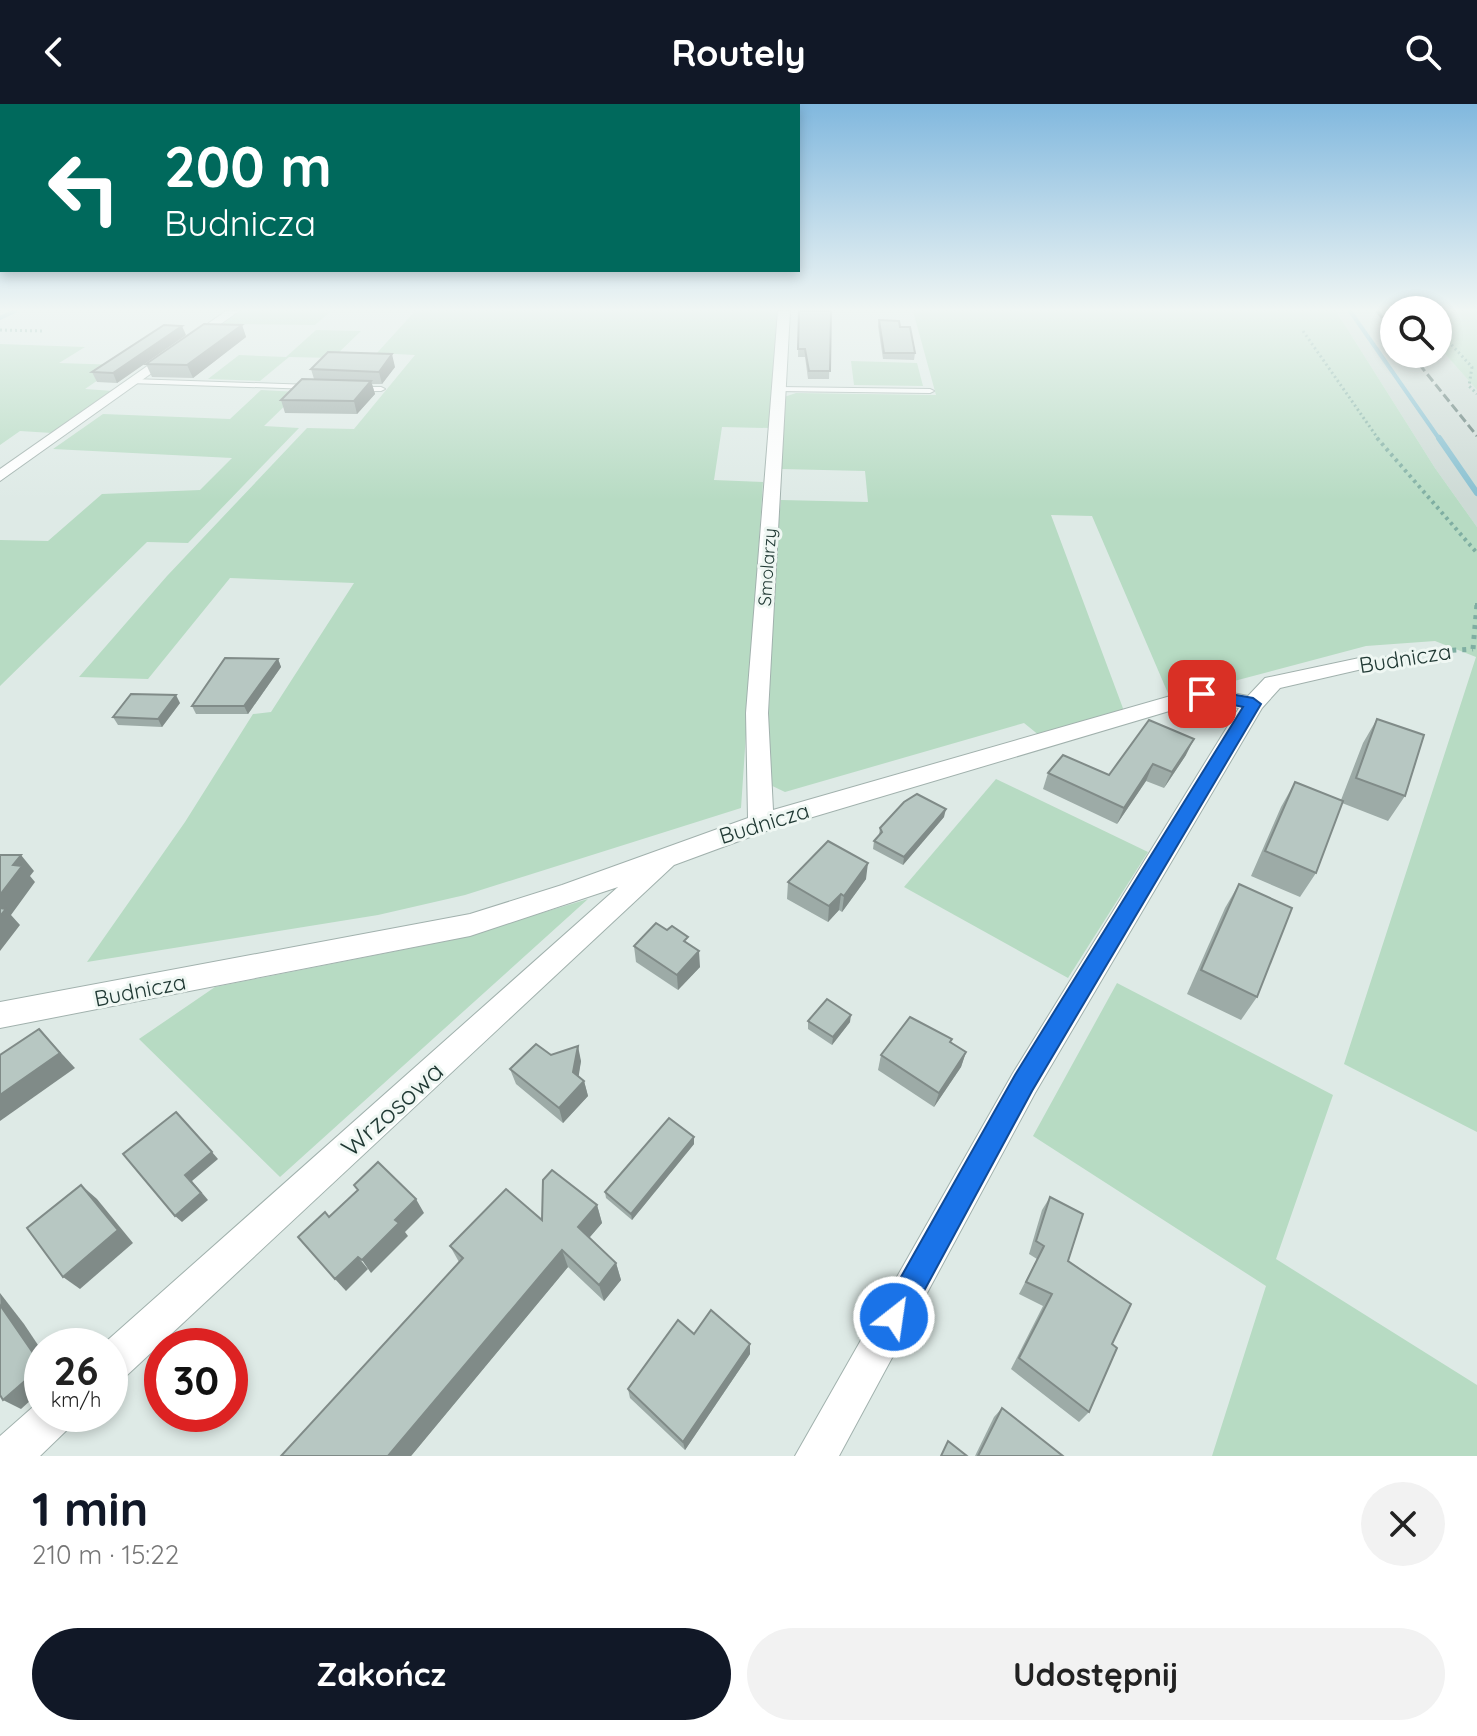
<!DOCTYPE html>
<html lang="pl">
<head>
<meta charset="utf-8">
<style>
  body { margin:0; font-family:Quicksand,sans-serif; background:#f2f2f2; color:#222; height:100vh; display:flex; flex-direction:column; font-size:30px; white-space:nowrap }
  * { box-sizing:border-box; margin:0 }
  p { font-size:26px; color:#767676 }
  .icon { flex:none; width:44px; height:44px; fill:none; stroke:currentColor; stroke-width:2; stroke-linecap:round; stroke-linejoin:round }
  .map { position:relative; height:1352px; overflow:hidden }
  .sheet { display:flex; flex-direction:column; background:#fff; flex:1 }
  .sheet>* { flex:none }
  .banner { position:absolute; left:0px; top:0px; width:800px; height:168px; box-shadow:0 4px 12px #0003; background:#00695c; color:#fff; overflow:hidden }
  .tools { position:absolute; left:1380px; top:192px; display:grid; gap:16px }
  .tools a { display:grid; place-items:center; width:72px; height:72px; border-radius:50%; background:#fff; box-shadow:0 4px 12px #0003; font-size:40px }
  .speed { position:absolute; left:24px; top:1224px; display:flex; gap:16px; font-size:40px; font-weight:700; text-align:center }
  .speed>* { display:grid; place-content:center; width:104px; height:104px; border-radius:50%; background:#fff; box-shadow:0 4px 12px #0003; line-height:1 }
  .speed small { font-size:20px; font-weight:400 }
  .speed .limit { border:12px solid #d22; background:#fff; color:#111 }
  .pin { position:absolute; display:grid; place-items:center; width:68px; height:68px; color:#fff; margin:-34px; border-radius:16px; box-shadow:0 4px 12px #0006 }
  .me { position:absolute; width:88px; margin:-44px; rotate:30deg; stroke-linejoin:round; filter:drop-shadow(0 0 6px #0008) }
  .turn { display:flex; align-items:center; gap:28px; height:168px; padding:0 32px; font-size:36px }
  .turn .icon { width:104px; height:104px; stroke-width:2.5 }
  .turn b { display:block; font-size:56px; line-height:68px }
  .round { display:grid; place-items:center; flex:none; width:84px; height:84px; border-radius:42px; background:#f2f2f2 }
  .overview { display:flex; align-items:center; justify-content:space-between; height:136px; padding:0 32px }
  h1 { font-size:48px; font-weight:700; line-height:60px; color:#111827 }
  .button { display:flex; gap:16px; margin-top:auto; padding:16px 32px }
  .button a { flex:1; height:92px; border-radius:48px; background:#111827; color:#fff; font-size:32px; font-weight:700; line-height:92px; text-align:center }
  .button a+a { background:#f2f2f2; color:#222 }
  header { display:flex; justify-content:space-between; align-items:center; height:104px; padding:0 32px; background:#111827; color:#fff; font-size:36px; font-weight:700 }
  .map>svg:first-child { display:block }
  .built { fill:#cddad5 }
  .green { fill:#b7dbc3 }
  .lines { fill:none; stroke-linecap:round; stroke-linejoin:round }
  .stream-far1 { stroke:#86bfd0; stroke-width:4 }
  .stream { stroke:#86bfd0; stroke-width:6 }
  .service-casing { stroke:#a1b1ad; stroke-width:2 }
  .minor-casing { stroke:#a1b1ad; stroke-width:2 }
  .path-far2 { stroke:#7faea2; stroke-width:3; stroke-dasharray:2 3; stroke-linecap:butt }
  .path-far1 { stroke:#7faea2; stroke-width:4; stroke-dasharray:3 4; stroke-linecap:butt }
  .path { stroke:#7faea2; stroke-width:5; stroke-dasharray:4 6; stroke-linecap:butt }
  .service { fill:#fff; fill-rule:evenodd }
  .minor { fill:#fff; fill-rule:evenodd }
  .rail { stroke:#5a7570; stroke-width:3; stroke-dasharray:9 4; stroke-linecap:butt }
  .wall { fill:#9daba7 }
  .shaded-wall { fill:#808b88 }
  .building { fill:#b7c7c2; stroke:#808b88; stroke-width:2 }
  .route { fill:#1a73e8; stroke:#114b97; stroke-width:2 }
  .labels { text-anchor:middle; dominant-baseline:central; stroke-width:6; stroke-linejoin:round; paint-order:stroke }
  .far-street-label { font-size:18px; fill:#203934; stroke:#eff7f3 }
  .street-label { font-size:22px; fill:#203934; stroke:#eff7f3 }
  .near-street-label { font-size:26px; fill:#203934; stroke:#eff7f3 }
</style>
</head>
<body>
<header><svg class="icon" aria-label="back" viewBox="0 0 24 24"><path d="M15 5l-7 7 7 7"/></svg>Routely<svg class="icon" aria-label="search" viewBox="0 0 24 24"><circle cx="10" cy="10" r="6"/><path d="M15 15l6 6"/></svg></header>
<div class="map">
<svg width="1477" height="1352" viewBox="0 0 1477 1352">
  <rect width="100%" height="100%" fill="#deeae6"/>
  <!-- built -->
  <path class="built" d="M1336 207H1394V250H1438V242L1477 286V423L1435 364Z"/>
  <!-- green -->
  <g class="green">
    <path d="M240 207H331L315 221 223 220Z"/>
    <path d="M415 207H778L769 324 722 323 714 376 763 378 741 704 465 791 378 811 87 858 185 718 253 610 271 608 354 479 230 474 148 575 79 573 167 472 307 324 354 325 415 251 377 249Z"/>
    <path d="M913 207H1336L1435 364 1477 423V1028L1344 960 1476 553 1435 537 1366 542 1170 594 1092 412 1051 411 1124 607 1040 632 1024 619 785 688 766 679 775 454 781 396 868 398 865 367 781 365 784 293 796 289 936 291Z"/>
    <path d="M1438 207H1477V286L1438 242Z"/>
    <path d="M316 226 361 227 333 254 289 253 260 277 208 275 239 251 286 253Z"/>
    <path d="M0 240 85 243 59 259 120 261 85 285 113 287 52 329 20 327 0 341Z"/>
    <path d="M851 257 917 259 923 282 854 281Z"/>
    <path d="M261 286 299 288 264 322 299 324 188 439 147 438 0 582V436L48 437 102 390 200 386 232 354 53 345 103 310 230 315Z"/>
    <path d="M996 675 1148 748 1068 874 904 783Z"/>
    <path d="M588 795 280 1073 139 935 215 883 452 836Z"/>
    <path d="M1117 879 1333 991 1276 1155 1477 1281V1352H1212L1266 1182 1033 1032Z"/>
  </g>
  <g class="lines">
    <!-- stream-far1 -->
    <g class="stream-far1">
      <path d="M1350 207 1440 336"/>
      <path d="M0 214 15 207"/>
    </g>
    <!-- stream -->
    <path class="stream" d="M1439 334 1477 389"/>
    <!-- service casing -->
    <g class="service-casing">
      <g id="service">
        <path d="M132 275 312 281 316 283 312 285 129 279 128 277Z"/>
        <path d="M354 283H381L385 285 381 287H354Z"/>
        <path d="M779 283 930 285 934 287 930 289 776 287 775 285Z"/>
      </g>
    </g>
    <!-- minor casing -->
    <g class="minor-casing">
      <g id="minor">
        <path d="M226 207H239L0 377V365Z"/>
        <path d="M778 207H790L768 609 773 706 1202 583 1248 592 1265 574 1364 553 1374 559 1371 563 1280 584 1262 604 1035 989 839 1352H795L1013 969 1239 604 1203 597 769 726 674 761 124 1274 110 1280V1242H101L618 783 470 832 0 924V898L470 810 562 781 748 714 746 609Z"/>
        <path d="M42 1295V1310H75L69 1324 40 1352H0V1332Z"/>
      </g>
    </g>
    <!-- path-far2 -->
    <g class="path-far2">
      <path d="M0 226 43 227"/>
      <path d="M1438 226 1472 263 1469 282 1477 290"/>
      <path d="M1303 227 1379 336"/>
    </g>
    <!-- path-far1 -->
    <g class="path-far1">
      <path d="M1377 334 1477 449"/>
      <path d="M1477 502V496"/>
    </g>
    <!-- path -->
    <g class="path">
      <path d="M1473 545 1477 500"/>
      <path d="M1383 555 1411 549 1473 545"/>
    </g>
    <!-- service -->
    <use href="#service" class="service"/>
    <!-- minor -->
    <use href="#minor" class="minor"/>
    <!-- rail -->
    <g class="rail">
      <path d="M1377 207 1394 228"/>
      <path d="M1411 250 1477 332"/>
    </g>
  </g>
  <!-- wall -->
  <g class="wall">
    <path d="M799 207H831L829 275H808L805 253H798Z"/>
    <path d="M879 216 915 249 914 256 883 255 878 222Z"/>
    <path d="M242 221 246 233 193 274 152 273 146 260Z"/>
    <path d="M186 231 117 279 97 278 92 268Z"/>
    <path d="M395 263 382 280H372L375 290 357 310 285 309 281 296 314 275 311 265Z"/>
    <path d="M278 555 281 563 248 610H196L192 602Z"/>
    <path d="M180 599 162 623 118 621 113 613Z"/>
    <path d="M1377 615 1405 692 1388 717 1342 699 1316 769 1300 793 1251 772 1281 703 1295 678 1341 696 1363 639Z"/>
    <path d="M1186 651 1164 684 1146 677 1117 720 1043 685 1048 669 1109 671Z"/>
    <path d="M944 713 903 761 873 745 874 737 879 731 880 724Z"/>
    <path d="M866 775 842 808 839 806 828 818 787 795 788 778Z"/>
    <path d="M1239 780 1257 893 1241 916 1187 890 1225 804Z"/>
    <path d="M689 840 700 863 678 886 636 858 634 842Z"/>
    <path d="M808 917 850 918 832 941 808 925Z"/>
    <path d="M951 939 966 948 961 963 934 1003 878 966 881 951Z"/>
    <path d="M551 951 581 957 578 972 584 977 588 992 563 1019 516 980 510 965Z"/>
    <path d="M694 1033V1040L632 1116 606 1094 605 1088Z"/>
    <path d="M1050 1093 1068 1157 1112 1240 1089 1308 1079 1318 1011 1265 1043 1202 1019 1190 1037 1155 1029 1150 1042 1106Z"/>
    <path d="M597 1101 602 1119 589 1134 616 1159 621 1176 604 1197 568 1163 411 1352H281L459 1158 450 1142Z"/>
    <path d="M750 1250 685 1346 630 1294 628 1285Z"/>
    <path d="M1002 1304 1063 1352H975L994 1313Z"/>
  </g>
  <!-- shaded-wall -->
  <g class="shaded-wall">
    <path d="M242 221 246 233 193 274 187 261Z"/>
    <path d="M182 222 186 231 117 279 113 269Z"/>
    <path d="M392 250 395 263 382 280 379 268Z"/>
    <path d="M371 277 375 290 357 310 354 297Z"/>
    <path d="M278 555 281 563 248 610 244 602Z"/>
    <path d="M176 591 180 599 162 623 158 615Z"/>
    <path d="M1194 635 1186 651 1164 684 1172 668Z"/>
    <path d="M1153 660 1146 677 1117 720 1124 704Z"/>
    <path d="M946 705 944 713 903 761 904 753Z"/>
    <path d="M21 751 34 767 30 772 35 778 11 811 20 821 0 847V791L13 761Z"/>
    <path d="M868 759 866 775 842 808 844 792Z"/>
    <path d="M841 790 839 806 828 818 829 802Z"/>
    <path d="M699 847 700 863 678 886 677 871Z"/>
    <path d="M851 911 850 918 832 941 833 933Z"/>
    <path d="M39 925 75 964 0 1017V991Z"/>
    <path d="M578 942 581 957 577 983 573 968Z"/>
    <path d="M966 948 961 963 934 1003 939 989Z"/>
    <path d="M584 977 588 992 563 1019 559 1004Z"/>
    <path d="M694 1033V1040L632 1116 631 1110Z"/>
    <path d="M212 1048 218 1055 192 1077 208 1096 182 1118 175 1112 185 1071Z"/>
    <path d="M81 1081 97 1095 133 1139 80 1185 63 1173Z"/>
    <path d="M416 1095 424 1109 405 1128 408 1132 371 1169 362 1156 395 1116Z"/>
    <path d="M597 1101 602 1119 583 1141 578 1123Z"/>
    <path d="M562 1146 568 1163 411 1352H388Z"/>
    <path d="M358 1153 368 1165 346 1187 335 1175Z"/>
    <path d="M616 1159 621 1176 604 1197 599 1181Z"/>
    <path d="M0 1189 24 1220 42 1247V1286L21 1305 3 1296Z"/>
    <path d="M750 1240V1250L685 1346 683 1338Z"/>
  </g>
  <!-- building -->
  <g class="building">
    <path d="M799 207H831L830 267H809L805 245H798Z"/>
    <path d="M879 216 899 217 900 223H910L915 249H884Z"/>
    <path d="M204 220 242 221 187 261 146 260Z"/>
    <path d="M164 221 182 222 113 269 92 268Z"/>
    <path d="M328 248 392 250 379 268 311 265Z"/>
    <path d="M302 275 371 277 354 297 281 296Z"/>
    <path d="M225 554 278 555 244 602H192Z"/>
    <path d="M131 590 176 591 158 615 113 613Z"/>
    <path d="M1377 615 1424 631 1405 692 1356 674Z"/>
    <path d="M1149 616 1194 635 1172 668 1153 660 1124 704 1048 669 1063 651 1109 671Z"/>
    <path d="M1295 678 1343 697 1316 769 1265 747Z"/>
    <path d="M917 690 946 705 904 753 874 737 882 728 880 724 904 698Z"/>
    <path d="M828 737 868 759 844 792 841 790 829 802 788 778Z"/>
    <path d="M0 751H21L13 761 22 762 0 791Z"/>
    <path d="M1239 780 1292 804 1257 893 1201 866Z"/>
    <path d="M0 804 6 805 0 812Z"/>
    <path d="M656 819 667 826 672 822 688 833 684 837 699 847 677 871 634 842Z"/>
    <path d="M827 895 851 911 833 933 808 917Z"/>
    <path d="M910 913 952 935 950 938 966 948 939 989 881 951Z"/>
    <path d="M39 925 60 949 0 991V951Z"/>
    <path d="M536 940 551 951 578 942 573 968 584 977 559 1004 510 965Z"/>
    <path d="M176 1008 212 1048 185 1071 201 1089 175 1112 123 1050Z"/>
    <path d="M669 1014 694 1033 631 1110 605 1088Z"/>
    <path d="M378 1058 416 1095 395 1116 399 1119 362 1156 358 1153 335 1175 298 1133 325 1108 329 1113 358 1086 354 1081Z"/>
    <path d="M552 1066 597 1101 578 1123 616 1159 599 1181 562 1146 388 1352H281L463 1154 450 1142 506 1085 542 1116 543 1076Z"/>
    <path d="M81 1081 118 1126 63 1173 27 1124Z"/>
    <path d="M1050 1093 1083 1110 1068 1157 1131 1200 1112 1240 1117 1244 1089 1308 1019 1254 1052 1190 1026 1178 1044 1142 1036 1137Z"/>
    <path d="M0 1201 42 1262 3 1296 0 1291Z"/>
    <path d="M711 1206 750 1240 683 1338 628 1285 678 1216 694 1230Z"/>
    <path d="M1002 1304 1063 1352H978Z"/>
    <path d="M948 1337 967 1352H941Z"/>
  </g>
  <!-- sky -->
  <linearGradient id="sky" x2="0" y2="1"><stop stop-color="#81b8de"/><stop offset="0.52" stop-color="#f0f6f4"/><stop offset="1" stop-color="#f0f6f4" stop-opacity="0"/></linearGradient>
  <rect width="1477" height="396" fill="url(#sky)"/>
  <!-- route -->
  <path class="route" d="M1202 585 1253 594 1261 600 1032 987 904 1224 894 1228 884 1224 880 1213 884 1203 1015 971 1243 603 1196 593V586Z"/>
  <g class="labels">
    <!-- far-street labels -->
    <g class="far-street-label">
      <text transform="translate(767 463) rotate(-86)">Smolarzy</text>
    </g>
    <!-- street labels -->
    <g class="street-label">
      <text transform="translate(1405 554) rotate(-9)">Budnicza</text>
      <text transform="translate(764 719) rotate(-17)">Budnicza</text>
      <text transform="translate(140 886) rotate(-11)">Budnicza</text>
    </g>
    <!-- near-street labels -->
    <g class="near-street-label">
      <text transform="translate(392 1005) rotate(-42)">Wrzosowa</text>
    </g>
  </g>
</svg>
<div class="tools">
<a><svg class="icon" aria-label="search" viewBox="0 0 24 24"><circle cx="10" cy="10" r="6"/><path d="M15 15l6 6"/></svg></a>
</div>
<div class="speed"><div>26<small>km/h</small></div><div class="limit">30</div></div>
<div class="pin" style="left:1202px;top:590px;background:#d93025"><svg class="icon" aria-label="arrive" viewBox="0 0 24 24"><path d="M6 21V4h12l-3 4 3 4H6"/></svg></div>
<svg class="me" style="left:894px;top:1213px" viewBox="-20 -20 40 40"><circle r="17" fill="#1a73e8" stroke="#fff" stroke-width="3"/><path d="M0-11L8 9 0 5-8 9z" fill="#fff"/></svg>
<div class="banner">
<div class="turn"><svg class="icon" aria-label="left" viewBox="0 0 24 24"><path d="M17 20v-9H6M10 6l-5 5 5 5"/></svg><div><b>200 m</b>Budnicza</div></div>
</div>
</div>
<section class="sheet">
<div class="overview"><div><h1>1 min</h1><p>210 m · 15:22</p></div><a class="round"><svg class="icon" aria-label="close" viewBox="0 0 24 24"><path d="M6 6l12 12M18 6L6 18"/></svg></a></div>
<div class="button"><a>Zakończ</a><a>Udostępnij</a></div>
</section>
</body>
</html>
